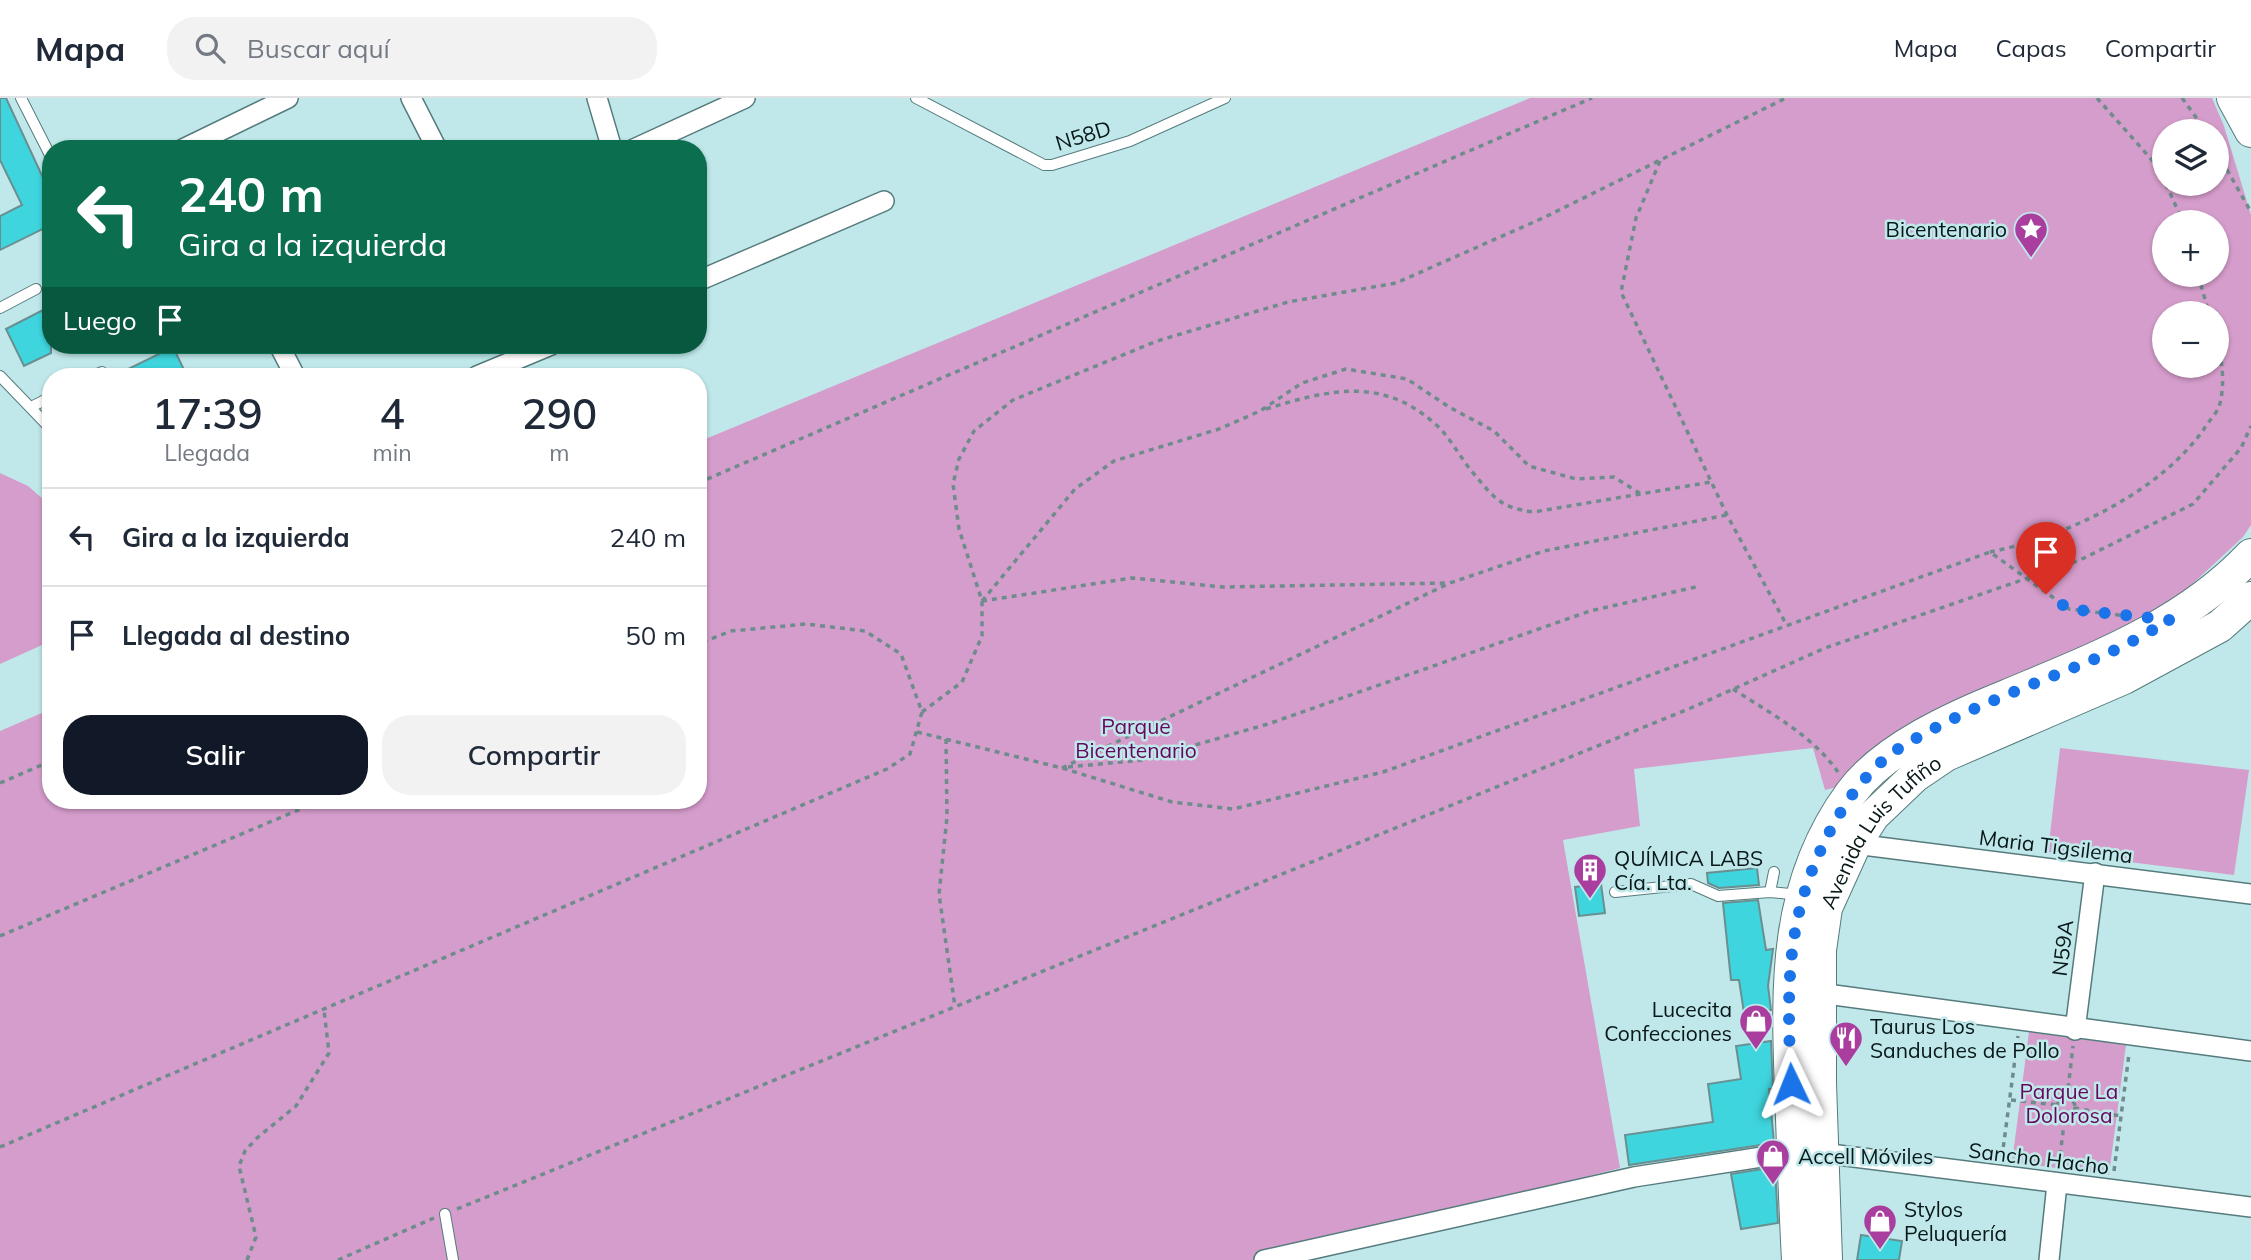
<!DOCTYPE html>
<html lang="es">
<head>
<meta charset="utf-8">
<style>
  body { margin:0; font-family:Mulish,sans-serif; background:#f2f2f3; color:#1f2937; height:100vh; display:flex; flex-direction:column; font-size:26px; white-space:nowrap }
  * { box-sizing:border-box; margin:0 }
  p { font-size:23px; color:#747a83 }
  .icon { flex:none; width:38px; height:38px; fill:none; stroke:currentColor; stroke-width:2; stroke-linecap:round; stroke-linejoin:round }
  .map { position:relative; flex:1; overflow:hidden }
  .side { position:absolute; left:42px; top:270px; width:665px; height:441px; display:flex; flex-direction:column; background:#fff; border-radius:28px; box-shadow:0 2px 5px #0004 }
  .side>* { flex:none }
  .top-card { position:absolute; left:42px; top:42px; width:665px; height:214px; border-radius:28px; box-shadow:0 2px 5px #0004; background:#0b6e4f; color:#fff; overflow:hidden }
  .fabs { position:absolute; left:2152px; top:21px; display:grid; gap:14px }
  .fabs a { display:grid; place-items:center; width:77px; height:77px; border-radius:50%; background:#fff; box-shadow:0 2px 5px #0004; font-size:35px }
  .pin { position:absolute; display:grid; place-items:center; width:60px; height:60px; color:#fff; margin:-72px -30px; border-radius:50% 50% 50% 0; rotate:-45deg; box-shadow:0 0 7px #0007 }
  .pin .icon { rotate:45deg }
  .me { position:absolute; width:77px; margin:-38px; rotate:358deg; stroke-linejoin:round; filter:drop-shadow(0 0 5px #0008) }
  .turn { display:flex; align-items:center; gap:24px; height:147px; padding:0 21px; font-size:32px }
  .turn .icon { width:91px; height:91px; stroke-width:2.5 }
  .turn b { display:block; font-size:49px; line-height:60px }
  .then { display:flex; align-items:center; height:66px; padding:0 21px; background:#0003; gap:14px; font-size:26px }
  .eta { display:flex; justify-content:space-evenly; align-items:center; height:119px; text-align:center }
  .eta b { font-size:42px; font-weight:600; line-height:49px }
  .button { display:flex; gap:14px; margin-top:auto; padding:14px 21px }
  .button a { flex:1; height:80px; border-radius:28px; background:#111827; color:#fff; font-size:28px; font-weight:600; line-height:80px; text-align:center }
  .button a+a { background:#f2f2f3; color:#1f2937 }
  ul { padding:0; list-style:none }
  li { display:flex; align-items:center; gap:21px; height:98px; padding:0 21px; border-top:2px solid #e0e1e3 }
  li div { flex:1 }
  li b { display:block; font-size:26px }
  li em { font-style:normal }
  header { display:flex; align-items:center; gap:42px; box-sizing:border-box; height:98px; padding:0 35px; background:#fff; border-bottom:2px solid #e0e1e3 }
  header strong { font-size:33px }
  nav { display:flex; gap:38px; margin-inline-start:auto; font-size:24px }
  .search { width:490px; height:63px; background:#f2f2f3; display:flex; align-items:center; gap:18px; box-sizing:border-box; padding:0 24px; border-radius:28px; color:#747a83; font-size:26px }
  .map>svg:first-child { display:block }
  .green { fill:#d59dcb; fill-rule:evenodd }
  .building { fill:#3ed5de; stroke:#6a8f91; stroke-width:2 }
  .lines { fill:none; stroke-linecap:round; stroke-linejoin:round }
  .lane-casing { stroke:#567b7d; stroke-width:12 }
  .street-casing { stroke:#567b7d; stroke-width:22 }
  .primary-casing { stroke:#567b7d; stroke-width:34 }
  .path { stroke:#6f8c8d; stroke-width:3.5; stroke-dasharray:5 5; stroke-linecap:butt }
  .lane { stroke:#fff; stroke-width:10 }
  .street { stroke:#fff; stroke-width:19 }
  .primary { stroke:#fff; stroke-width:32 }
  .route { stroke:#1a73e8; stroke-width:12; stroke-dasharray:0 21.6 }
  .labels { text-anchor:middle; dominant-baseline:central; stroke-width:5; stroke-linejoin:round; paint-order:stroke }
  .street-label { font-size:21px; fill:#081718; stroke:#c0e8ea }
  .poi-label { font-size:21px; fill:#081718; stroke:#c0e8ea; text-anchor:start }
  .park-label { font-size:21px; fill:#65075d; stroke:#c0e8ea }
</style>
</head>
<body>
<header>
<strong>Mapa</strong>
<div class="search"><svg class="icon" aria-label="search" viewBox="0 0 24 24"><circle cx="10" cy="10" r="6"/><path d="M15 15l6 6"/></svg>Buscar aquí</div>
<nav><a>Mapa</a><a>Capas</a><a>Compartir</a></nav>
</header>
<div class="map">
<svg width="2251" height="1162" viewBox="0 0 2251 1162">
  <rect width="100%" height="100%" fill="#c0e8ea"/>
  <!-- green -->
  <g class="green">
    <path d="M1530 0H2212L2224 28 2251 117V427L2243 439 2145 530 1841 688 1825 692 1813 650 1634 671 1640 728 1563 742 1620 1070 1254 1162H0V633L51 611V702H698V344ZM2165 33H2217V86H2165ZM2165 124H2217V177H2165ZM2165 215H2217V268H2165Z"/>
    <path d="M0 375 28 388 51 408V537L42 547 0 566Z"/>
    <path d="M2060 650 2249 672 2234 777 2048 754Z"/>
    <path d="M2029 934 2126 947 2109 1077 2012 1064Z"/>
  </g>
  <!-- building -->
  <g class="building">
    <path d="M0 0H6L51 97V127L0 152V118L22 107 0 62Z"/>
    <path d="M51 208V255L24 268 6 231Z"/>
    <path d="M173 249 187 278H114Z"/>
    <path d="M1757 770 1759 787 1719 790 1708 785 1707 775Z"/>
    <path d="M1601 786 1605 815 1579 818 1575 789Z"/>
    <path d="M1758 802 1766 852 1773 851 1768 888 1771 912 1744 915 1739 882H1731L1723 805Z"/>
    <path d="M1771 943 1773 991H1769L1774 1045 1629 1067 1625 1037 1713 1024 1708 986 1741 981 1736 948Z"/>
    <path d="M1775 1069 1778 1125 1741 1131 1731 1076Z"/>
    <path d="M1861 1137 1902 1143 1899 1162H1857Z"/>
  </g>
  <g class="lines">
    <!-- lane casing -->
    <g class="lane-casing">
      <g id="lane">
        <path d="M21 0 51 59"/>
        <path d="M916 0 1044 67H1052L1130 43 1225 0"/>
        <path d="M0 210 36 191"/>
        <path d="M0 278 51 331"/>
        <path d="M93 278 102 274"/>
        <path d="M31 309 51 299"/>
        <path d="M1615 794 1691 786 1718 798 1770 794 1800 797"/>
        <path d="M1770 794 1774 774"/>
        <path d="M445 1116 453 1162"/>
      </g>
    </g>
    <!-- street casing -->
    <g class="street-casing">
      <g id="street">
        <path d="M411 0 437 51"/>
        <path d="M597 0 612 51"/>
        <path d="M183 51 288 0"/>
        <path d="M634 51 745 0"/>
        <path d="M698 183 884 103"/>
        <path d="M279 247 295 278"/>
        <path d="M477 278 551 247"/>
        <path d="M1855 746 2251 796"/>
        <path d="M1819 895 2251 953"/>
        <path d="M2075 932 2095 775"/>
        <path d="M1822 1055 2251 1109"/>
        <path d="M1264 1162 1634 1079 1793 1054"/>
        <path d="M2049 1162 2057 1086"/>
      </g>
    </g>
    <!-- primary casing -->
    <g class="primary-casing">
      <g id="primary">
        <path d="M2233 0 2251 33"/>
        <path d="M1798 1162C1795 1106 1793 1049 1791 993 1787 886 1784 786 1851 695 1884 650 1956 618 2006 598 2094 561 2184 528 2251 457"/>
        <path id="s1" d="M1826 1162 1820 985V852L1826 810 1855 746 1873 718 1915 678 1946 657 2124 580 2220 528 2251 500"/>
      </g>
    </g>
    <!-- path -->
    <g class="path">
      <path d="M2097 0 2159 70 2165 84"/>
      <path d="M2182 0 2206 33"/>
      <path d="M2217 54 2251 114"/>
      <path d="M1660 63 1636 120 1621 194 1727 417 1786 526"/>
      <path d="M2166 86 2183 124"/>
      <path d="M2198 177 2209 215"/>
      <path d="M1266 311C1328 292 1381 278 1434 325 1450 338 1460 360 1474 376 1495 401 1501 410 1534 414L1711 384"/>
      <path d="M698 385 1592 0"/>
      <path d="M1990 454C2065 439 2159 395 2204 331 2208 324 2216 316 2219 309 2225 289 2223 264 2217 245"/>
      <path d="M982 503 1075 391 1114 363 1219 331 1260 313 1302 285 1346 271 1407 281 1449 309 1494 333 1529 368 1576 381 1614 379 1641 396"/>
      <path d="M982 503 1132 480 1223 489 1448 485"/>
      <path d="M1733 591C1771 616 1811 636 1838 674"/>
      <path d="M922 614 962 584 982 538V503L959 431 953 386 959 361 974 333 1013 302 1157 243 1288 204 1396 185 1543 120 1786 0"/>
      <path d="M917 634 1062 670 1172 704 1233 711 1383 674 1990 454 2069 511 2127 518"/>
      <path d="M946 641 947 719 939 796 955 909"/>
      <path d="M1068 669 1143 662 1268 626 1590 513 1700 488"/>
      <path d="M1062 670 1450 485 1544 453 1727 417"/>
      <path d="M0 685 51 663"/>
      <path d="M0 838 322 702"/>
      <path d="M2067 1000 2073 948"/>
      <circle cx="2066" cy="1009" r="9"/>
      <path d="M2011 1002 2057 1007"/>
      <path d="M2074 1010 2121 1018"/>
      <path d="M0 1049 887 671 910 656 922 614 901 556 865 533 806 526 731 533 698 546"/>
      <path d="M2002 1059 2018 938"/>
      <path d="M2059 1067 2065 1017"/>
      <path d="M2114 1073 2129 956"/>
      <path d="M457 1111 1691 610 1825 550 2080 462 2193 406 2241 350 2251 328"/>
      <path d="M247 1162 256 1139 239 1068 245 1053 257 1040 296 1008 329 955 324 912"/>
      <path d="M338 1162 434 1120"/>
    </g>
    <!-- lane -->
    <use href="#lane" class="lane"/>
    <!-- street -->
    <use href="#street" class="street"/>
    <!-- primary -->
    <use href="#primary" class="primary"/>
  </g>
  <g class="lines">
    <!-- route -->
    <path class="route" d="M1791 986C1787 886 1784 815 1835 724 1851 695 1873 667 1901 649 1965 610 2036 586 2104 557 2127 547 2149 534 2170 522L2069 511 2046 496"/>
  </g>
  <!-- icons -->
  <defs>
    <g id="sight-pin" transform="scale(1.75)"><path d="M0 17L-7.5 6A9.5 9.5 0 1 1 7.5 6Z" fill="#aa3e9e" stroke="#c0e8ea"/><path d="M0-6L1.8-2.2L6-1.7L2.9 1.2L3.7 5.4L0 3.3L-3.7 5.4L-2.9 1.2L-6-1.7L-1.8-2.2Z" fill="#fff"/></g>
    <g id="building-pin" transform="scale(1.75)"><path d="M0 17L-7.5 6A9.5 9.5 0 1 1 7.5 6Z" fill="#aa3e9e" stroke="#c0e8ea"/><path d="M-4-6H4V6H1V3H-1V6H-4ZM-2.5-4.3h1.7v1.8h-1.7ZM.8-4.3h1.7v1.8H.8ZM-2.5-1h1.7V.8h-1.7ZM.8-1h1.7V.8H.8Z" fill="#fff"/></g>
    <g id="shop-pin" transform="scale(1.75)"><path d="M0 17L-7.5 6A9.5 9.5 0 1 1 7.5 6Z" fill="#aa3e9e" stroke="#c0e8ea"/><path d="M-5-2.5h2.3a2.7 3.5 0 0 1 5.4 0H5L5.5 6h-11ZM-1.5-2.5h3a1.5 2.3 0 0 0-3 0Z" fill="#fff"/></g>
    <g id="restaurant-pin" transform="scale(1.75)"><path d="M0 17L-7.5 6A9.5 9.5 0 1 1 7.5 6Z" fill="#aa3e9e" stroke="#c0e8ea"/><path d="M-5-6h1v4h1v-4h1v4h1v-4h1v5L-1.5 .5V6h-2V.5L-5-1ZM5-6V6H3V1.5H1.5Q1.5-4 5-6Z" fill="#fff"/></g>
  </defs>
  <g fill-rule="evenodd">
    <use href="#sight-pin" x="2031" y="131"/>
    <use href="#building-pin" x="1590" y="772"/>
    <use href="#shop-pin" x="1756" y="923"/>
    <use href="#restaurant-pin" x="1846" y="940"/>
    <use href="#shop-pin" x="1773" y="1058"/>
    <use href="#shop-pin" x="1880" y="1123"/>
  </g>
  <g class="labels">
    <!-- street labels -->
    <g class="street-label">
      <text transform="translate(1083 37) rotate(-17)">N58D</text>
      <text stroke="none"><textPath href="#s1" startOffset="448">Avenida Luis Tufiño</textPath></text>
      <text transform="translate(2056 748) rotate(7)">Maria Tigsilema</text>
      <text transform="translate(2062 850) rotate(-83)">N59A</text>
      <text transform="translate(2039 1060) rotate(7)">Sancho Hacho</text>
    </g>
    <!-- poi labels -->
    <g class="poi-label">
      <text x="2007" y="131" text-anchor="end">Bicentenario</text>
      <text x="1614" y="760">QUÍMICA LABS<tspan x="1614" dy="24">Cía. Lta.</tspan></text>
      <text x="1732" y="911" text-anchor="end">Lucecita<tspan x="1732" dy="24">Confecciones</tspan></text>
      <text x="1870" y="928">Taurus Los<tspan x="1870" dy="24">Sanduches de Pollo</tspan></text>
      <text x="1798" y="1058">Accell Móviles</text>
      <text x="1904" y="1111">Stylos<tspan x="1904" dy="24">Peluquería</tspan></text>
    </g>
    <!-- park labels -->
    <g class="park-label">
      <text x="1136" y="628">Parque<tspan x="1136" dy="24">Bicentenario</tspan></text>
      <text x="2069" y="993">Parque La<tspan x="2069" dy="24">Dolorosa</tspan></text>
    </g>
  </g>
</svg>
<div class="fabs">
<a><svg class="icon" aria-label="layers" viewBox="0 0 24 24"><path d="M12 4l9 5-9 5-9-5zM3 14l9 5 9-5"/></svg></a>
<a>+</a>
<a>−</a>
</div>
<div class="pin" style="left:2046px;top:496px;background:#d93025"><svg class="icon" aria-label="arrive" viewBox="0 0 24 24"><path d="M6 21V4h12l-3 4 3 4H6"/></svg></div>
<svg class="me" style="left:1791px;top:986px" viewBox="-20 -20 40 40"><path d="M0-17L14 15 0 8-14 15z" fill="#1a73e8" stroke="#fff" stroke-width="4"/></svg>
<div class="top-card">
<div class="turn"><svg class="icon" aria-label="left" viewBox="0 0 24 24"><path d="M17 20v-9H6M10 6l-5 5 5 5"/></svg><div><b>240 m</b>Gira a la izquierda</div></div>
<div class="then">Luego<svg class="icon" aria-label="arrive" viewBox="0 0 24 24"><path d="M6 21V4h12l-3 4 3 4H6"/></svg></div>
</div>
<section class="side">
<div class="eta">
<div><b>17:39</b><p>Llegada</p></div>
<div><b>4</b><p>min</p></div>
<div><b>290</b><p>m</p></div>
</div>
<ul>
<li><svg class="icon" aria-label="left" viewBox="0 0 24 24"><path d="M17 20v-9H6M10 6l-5 5 5 5"/></svg><div><b>Gira a la izquierda</b></div><em>240 m</em></li>
<li><svg class="icon" aria-label="arrive" viewBox="0 0 24 24"><path d="M6 21V4h12l-3 4 3 4H6"/></svg><div><b>Llegada al destino</b></div><em>50 m</em></li>
</ul>
<div class="button"><a>Salir</a><a>Compartir</a></div>
</section>
</div>
</body>
</html>
